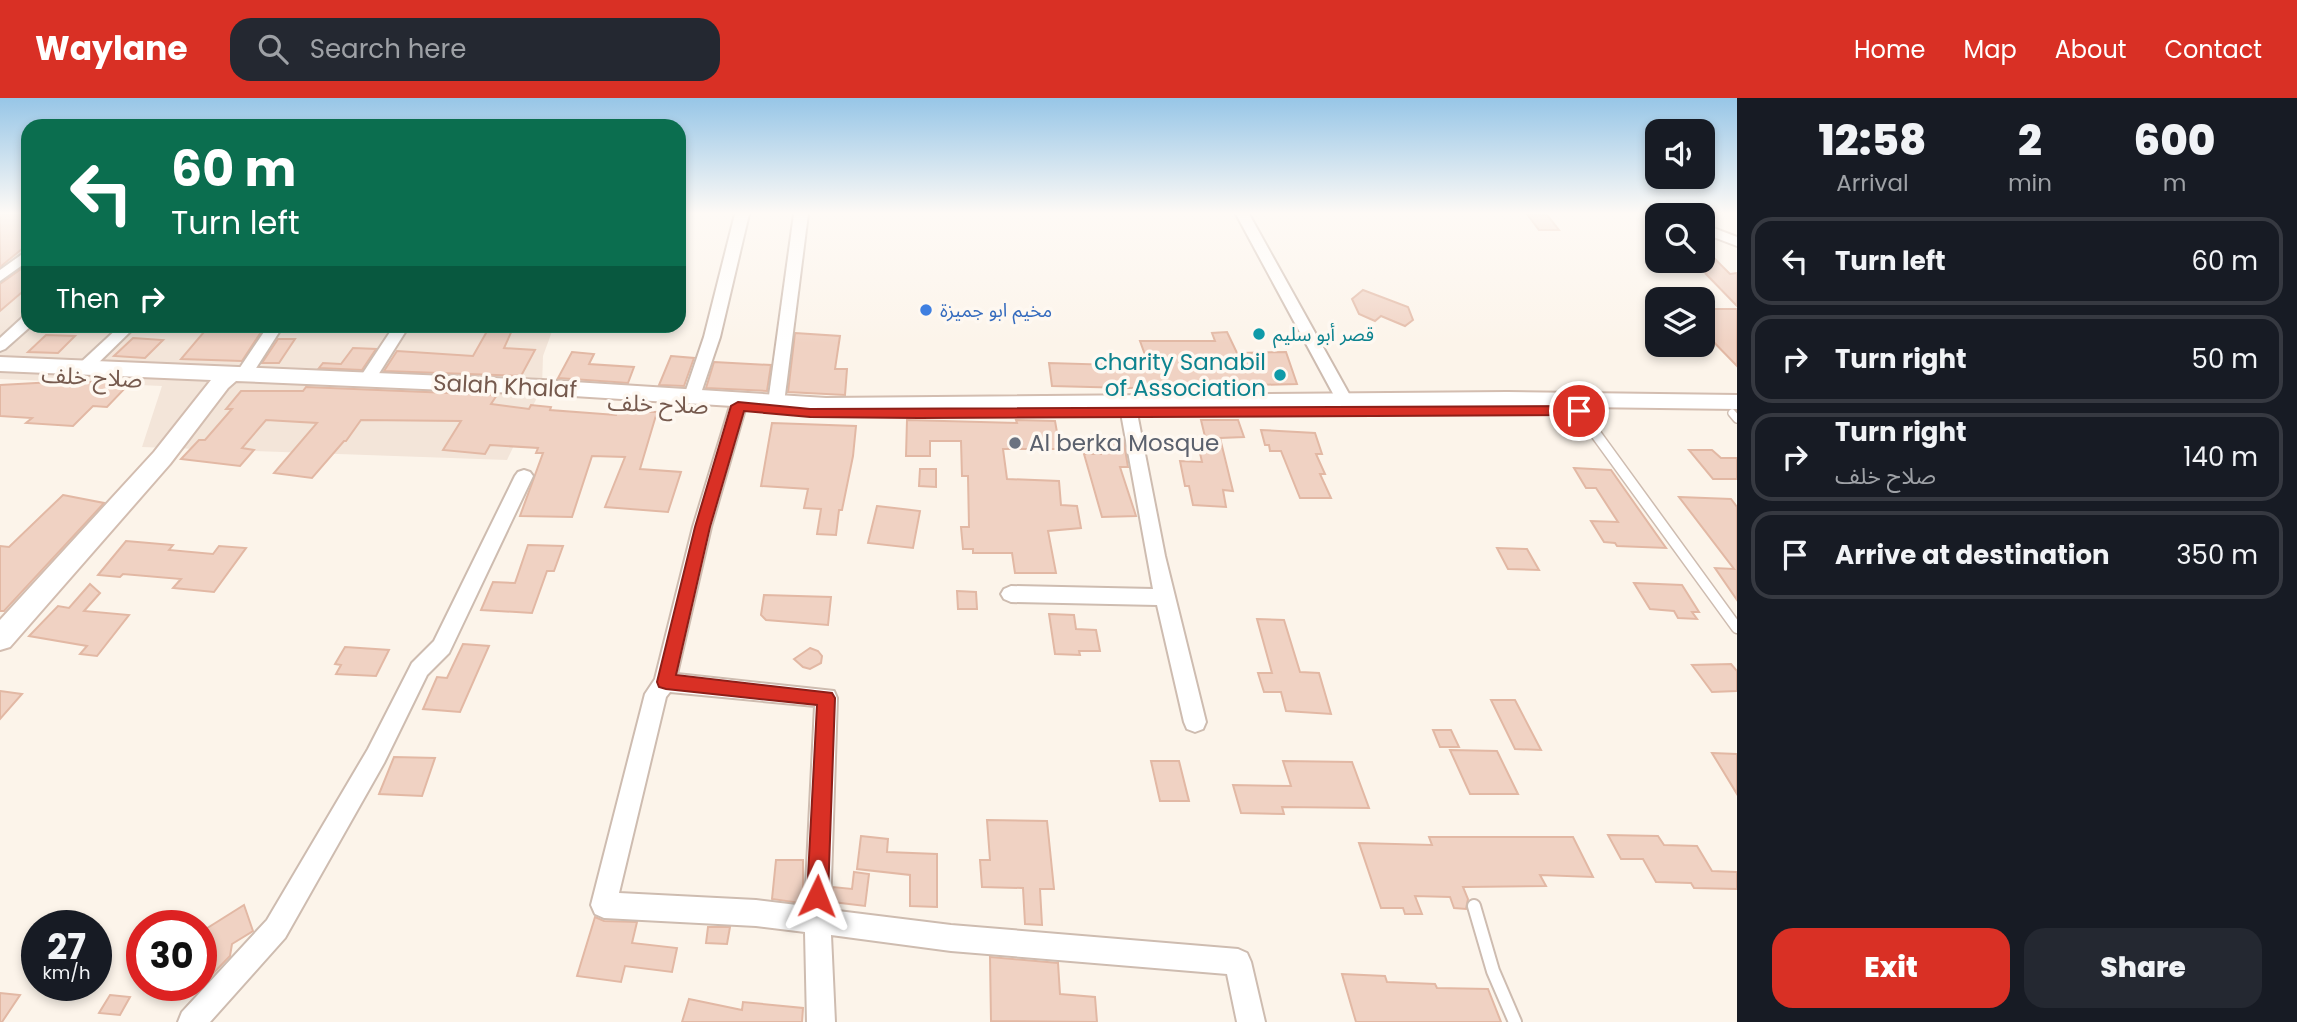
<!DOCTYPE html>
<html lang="en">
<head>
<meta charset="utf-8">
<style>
  body { margin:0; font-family:Poppins,"Noto Sans Arabic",sans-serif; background:#242831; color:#f1f3f6; height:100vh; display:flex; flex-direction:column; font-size:26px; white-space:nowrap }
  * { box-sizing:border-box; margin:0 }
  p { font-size:23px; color:#9ea1a6 }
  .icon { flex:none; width:38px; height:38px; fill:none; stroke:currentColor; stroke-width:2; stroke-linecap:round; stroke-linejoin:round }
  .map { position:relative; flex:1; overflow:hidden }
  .drawer { display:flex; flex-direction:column; background:#171b24; width:560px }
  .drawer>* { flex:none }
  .banner { position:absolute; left:21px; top:21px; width:665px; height:214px; border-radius:21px; box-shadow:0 4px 10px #0003; background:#0b6e4f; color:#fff; overflow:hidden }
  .buttons { position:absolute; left:1645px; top:21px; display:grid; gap:14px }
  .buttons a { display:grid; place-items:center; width:70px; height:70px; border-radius:14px; background:#171b24; box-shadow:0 4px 10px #0003; font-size:35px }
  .speed { position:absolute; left:21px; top:812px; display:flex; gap:14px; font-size:35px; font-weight:700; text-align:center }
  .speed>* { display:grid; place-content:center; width:91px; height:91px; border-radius:50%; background:#171b24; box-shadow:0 4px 10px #0003; line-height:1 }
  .speed small { font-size:18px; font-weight:400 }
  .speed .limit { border:10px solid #d22; background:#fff; color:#111 }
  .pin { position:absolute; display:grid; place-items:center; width:60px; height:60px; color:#fff; margin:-30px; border:4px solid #fff; border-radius:50%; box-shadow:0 2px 7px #0007 }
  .me { position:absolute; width:77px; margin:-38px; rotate:2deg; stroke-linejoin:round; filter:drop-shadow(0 0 5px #0008) }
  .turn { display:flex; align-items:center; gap:24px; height:147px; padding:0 35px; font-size:32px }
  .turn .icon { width:91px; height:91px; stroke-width:2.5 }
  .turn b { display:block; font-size:49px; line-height:60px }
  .then { display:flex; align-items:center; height:66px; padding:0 35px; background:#0003; gap:14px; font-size:26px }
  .eta { display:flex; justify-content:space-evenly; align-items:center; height:119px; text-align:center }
  .eta b { font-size:42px; font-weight:800; line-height:49px }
  .action { display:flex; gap:14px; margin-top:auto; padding:14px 35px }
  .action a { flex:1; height:80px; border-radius:21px; background:#d93025; color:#fff; font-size:28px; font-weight:800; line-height:80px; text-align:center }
  .action a+a { background:#242831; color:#f1f3f6 }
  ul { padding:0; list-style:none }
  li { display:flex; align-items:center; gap:21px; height:88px; margin:0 14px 10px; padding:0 21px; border:4px solid #363941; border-radius:21px }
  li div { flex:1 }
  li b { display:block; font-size:26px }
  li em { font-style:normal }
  header { display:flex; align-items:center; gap:42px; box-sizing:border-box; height:98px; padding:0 35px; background:#d93025; color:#fff }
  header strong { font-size:33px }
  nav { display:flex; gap:38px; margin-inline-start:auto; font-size:24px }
  .search { width:490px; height:63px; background:#242831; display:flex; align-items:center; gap:18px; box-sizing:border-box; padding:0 24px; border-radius:21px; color:#9ea1a6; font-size:26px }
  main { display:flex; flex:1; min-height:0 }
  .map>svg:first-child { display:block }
  .residential { fill:#f3e5d9 }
  .building { fill:#f0d2c3; stroke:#e2b8a4; stroke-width:2 }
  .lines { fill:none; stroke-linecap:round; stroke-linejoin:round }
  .lane-far2-casing { stroke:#cebcb0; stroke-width:10 }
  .lane-far1-casing { stroke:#cebcb0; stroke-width:13 }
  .lane-casing { stroke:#cebcb0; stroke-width:16 }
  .street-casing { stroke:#cebcb0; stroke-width:4 }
  .secondary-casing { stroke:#d3bdb0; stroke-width:4 }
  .lane-far2 { stroke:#fff; stroke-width:7 }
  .lane-far1 { stroke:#fff; stroke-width:10 }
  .lane { stroke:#fff; stroke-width:12 }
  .street { fill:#fff; fill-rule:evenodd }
  .secondary { fill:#fff; fill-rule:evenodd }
  .route { fill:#d93025; stroke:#8d1f18; stroke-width:2 }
  .shop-dot { fill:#3f7fe0; stroke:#fef8f1; stroke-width:2.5 }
  .culture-dot { fill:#0f9aa8; stroke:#fef8f1; stroke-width:2.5 }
  .worship-dot { fill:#6b7280; stroke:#fef8f1; stroke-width:2.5 }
  .labels { text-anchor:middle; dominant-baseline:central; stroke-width:7; stroke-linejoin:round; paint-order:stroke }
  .far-shop-label { font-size:19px; fill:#366cbe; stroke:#fef8f1; text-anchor:start }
  .far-culture-label { font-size:19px; fill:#0d838f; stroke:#fef8f1; text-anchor:start }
  .culture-label { font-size:23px; fill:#0d838f; stroke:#fef8f1; text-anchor:end }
  .street-label { font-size:23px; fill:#765a4e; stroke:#fef8f1 }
  .worship-label { font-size:23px; fill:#5b616d; stroke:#fef8f1; text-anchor:start }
</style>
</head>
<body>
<header>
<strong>Waylane</strong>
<div class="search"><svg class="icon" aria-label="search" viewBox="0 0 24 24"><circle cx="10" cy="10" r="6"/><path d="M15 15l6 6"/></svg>Search here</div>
<nav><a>Home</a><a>Map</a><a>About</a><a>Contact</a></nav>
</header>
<main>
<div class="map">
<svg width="1737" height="924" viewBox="0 0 1737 924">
  <rect width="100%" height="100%" fill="#fcf4ea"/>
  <!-- residential -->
  <path class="residential" d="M0 116H28V228H554L543 258 542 289 507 362 142 349 162 288 0 281Z"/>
  <!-- building -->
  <g class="building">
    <path d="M0 116H28V146L0 169Z"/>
    <path d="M1527 116 1547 117 1559 132H1539Z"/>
    <path d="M1703 149 1730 176 1737 175V208L1705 175 1707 176 1703 171Z"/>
    <path d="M28 166V189L0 213V186Z"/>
    <path d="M1363 192 1408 209 1413 222 1405 228 1381 218 1375 223 1359 216 1352 201Z"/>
    <path d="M1703 211H1737V268L1703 233Z"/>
    <path d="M209 228H265L242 263 181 261Z"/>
    <path d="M490 228H514L504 250 535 252 521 278 384 273 397 253 473 258Z"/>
    <path d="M1227 234 1237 255 1286 254 1297 286 1129 290 1052 288 1049 265 1149 268 1140 243H1215L1212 235Z"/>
    <path d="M795 235 840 238 835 271H847L845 297 788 294Z"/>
    <path d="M46 237 75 238 58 255 28 254Z"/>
    <path d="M133 240 163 242 145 260 114 258Z"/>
    <path d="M278 241H295L279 265H262Z"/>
    <path d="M353 250 376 251 362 272 319 270 323 265 341 266Z"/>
    <path d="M572 254 594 256 589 266 634 269 628 285 558 280Z"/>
    <path d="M671 258 694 260 684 288 659 287Z"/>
    <path d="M714 264 771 267 767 293 706 290Z"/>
    <path d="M72 283 129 286 107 309 93 308 73 328 26 325 32 320 0 318V287Z"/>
    <path d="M306 289 497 297 491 306 529 311 531 307 551 309 550 312 616 317 617 313 657 314 640 371 681 374 668 414 605 409 625 359 592 358 572 419 520 418 543 355H536L538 350 490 347 485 356 443 352 461 323 361 322 346 343H344L312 380 274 375 317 325 266 322 242 350 254 352 240 368 181 361 199 342H205L232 311H226L241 293H303Z"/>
    <path d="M907 322 1017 325 1016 322 1055 323 1060 351H1003L1007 381 1059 383 1061 407 1077 408 1081 430 1048 433 1056 475H1015L1012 455H973V451H963L961 429H969L968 378H962L961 343H930V358H906Z"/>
    <path d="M1201 322H1238L1244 339 1220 340 1233 393 1223 392 1226 409 1193 407 1189 388H1185L1180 363 1202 364 1198 346 1207 347Z"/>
    <path d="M772 325 856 328 853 358 842 412H839L836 437 817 436 821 411 804 410 808 391 761 388Z"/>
    <path d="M1261 332 1315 335 1322 356H1316L1325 376H1320L1331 400H1300L1281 353H1270L1269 347H1265Z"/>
    <path d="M1115 339H1123L1128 369H1120L1136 418 1102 419 1084 356H1101L1104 341 1115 342Z"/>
    <path d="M1689 352H1712L1721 360H1737V381H1713Z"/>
    <path d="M1574 370 1611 372 1666 450 1617 448 1615 445 1604 444 1591 423 1618 424 1596 390H1586Z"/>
    <path d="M920 371H936V389L919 388Z"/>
    <path d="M63 397 104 405 4 513H0V448L9 449Z"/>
    <path d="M1679 399 1731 401 1737 409V502L1715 470 1734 471Z"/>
    <path d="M877 408 920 413 913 450 868 445Z"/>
    <path d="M126 443 173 447 169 452 213 456 219 448 246 450 214 494 173 490 181 481 123 476 120 479 98 477Z"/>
    <path d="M528 447 563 448 554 473H547L532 515 481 512 493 484 515 485Z"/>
    <path d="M1497 450 1527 451 1539 472 1508 471Z"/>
    <path d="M1634 485 1682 487 1699 514H1692L1697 521 1678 520 1674 513 1650 511Z"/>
    <path d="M90 486 100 495 84 513 129 517 97 558 80 556 87 548 29 538 58 508 69 510Z"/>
    <path d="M957 493 976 494 977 511H958Z"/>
    <path d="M764 497 831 499 828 527 766 522 761 517Z"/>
    <path d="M1049 516 1074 517 1076 531 1096 532 1100 553H1079L1080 557 1055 556Z"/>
    <path d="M1257 521 1284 522 1300 574 1319 575 1331 616 1286 613 1281 594H1264L1258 575H1272Z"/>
    <path d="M463 546 489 548 460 614 423 611 437 579 447 580Z"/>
    <path d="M345 549 389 552 376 578 336 576 341 567 335 566Z"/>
    <path d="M810 550 818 553 822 558 821 565 810 571 803 569 794 561Z"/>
    <path d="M1731 566 1737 573V593L1712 594 1692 567Z"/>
    <path d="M0 593 22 596 0 621Z"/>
    <path d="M1491 602H1515L1541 652 1515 651Z"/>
    <path d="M1433 632H1451L1459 649H1440Z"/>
    <path d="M1450 652 1497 653 1518 696H1470Z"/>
    <path d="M1712 655 1737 656V696Z"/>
    <path d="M394 659 435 660 422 698 379 696Z"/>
    <path d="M1151 663H1179L1189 703H1160Z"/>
    <path d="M1283 663 1352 664 1369 710 1282 709 1284 716 1241 715 1233 687 1291 688Z"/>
    <path d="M987 722 1047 723 1054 791H1040L1042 827 1025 826 1023 790 982 789 980 762H990Z"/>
    <path d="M1608 737 1658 738 1664 747 1697 748 1712 773 1737 774V791L1694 790 1691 785 1656 784 1643 761H1621Z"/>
    <path d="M861 738 888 741 887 754 937 756V809L910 808V777L857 771Z"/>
    <path d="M1429 739H1573L1593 779 1540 777 1546 788 1463 789 1468 801 1466 811 1454 810 1450 799 1415 798 1422 816H1405L1403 810H1381L1359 745 1432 747Z"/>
    <path d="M776 762H803V800L800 799V805L772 801Z"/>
    <path d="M854 774 869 776 865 808 833 804V789L852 791Z"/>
    <path d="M244 807 253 833 232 846 230 858 201 888V834Z"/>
    <path d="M595 819 604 823 637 824 632 845 677 850 672 874 625 868 621 884 577 878Z"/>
    <path d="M708 829H730L727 846 706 845Z"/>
    <path d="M990 859 1058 865 1060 896 1095 899 1097 924 991 923Z"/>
    <path d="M1342 876 1385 878 1387 884 1435 886 1437 890 1488 891 1501 924H1356Z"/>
    <path d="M0 895 20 897 2 924H0Z"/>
    <path d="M110 897 130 899 120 917 99 915Z"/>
    <path d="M689 901 742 912 743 904 803 910 802 924H682Z"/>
  </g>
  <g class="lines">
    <!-- lane-far2 casing -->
    <g class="lane-far2-casing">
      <g id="lane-far2">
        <path d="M1579 313 1586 323"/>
        <path d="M1732 315 1737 321"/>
      </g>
    </g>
    <!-- lane-far1 casing -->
    <g class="lane-far1-casing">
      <path id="lane-far1" d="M1585 321 1737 530"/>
    </g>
    <!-- lane casing -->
    <g class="lane-casing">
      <path id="lane" d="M1474 808 1493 873 1515 924"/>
    </g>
    <!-- street casing -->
    <g class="street-casing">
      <g id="street">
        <path d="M735 116H749L720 239 700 298 692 303 684 298 704 239Z"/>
        <path d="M794 116H808L784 305 776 310 768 305Z"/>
        <path d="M1236 116H1249L1353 303 1351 307H1339L1337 303Z"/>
        <path d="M1659 116H1675L1676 117H1660Z"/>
        <path d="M1703 126 1737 139V148L1703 135Z"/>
        <path d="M28 152V163L0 183V172Z"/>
        <path d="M28 218V228H31L5 251 0 253V240L23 219Z"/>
        <path d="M120 228H136L91 272H79L77 269 79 266Z"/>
        <path d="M268 228H283L249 281H237L235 277Z"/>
        <path d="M394 228H409L373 285H361L359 281Z"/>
        <path d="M738 303 746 308 711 429 677 576 834 593 837 600 830 812 951 827 1238 851 1247 855 1251 864 1265 924H1237L1227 876 951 853 831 837 835 924H807L805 834 756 828 604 820 595 816 591 807 645 596 655 581 693 429 730 308ZM670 594 815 608 805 808 756 802 619 795 666 599Z"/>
        <path d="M1129 310 1137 315 1165 458 1206 624 1203 631 1195 634 1187 631 1184 624 1157 507 1011 504 1004 501 1001 496 1004 491 1011 488 1153 491 1121 315Z"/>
        <path d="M524 372 530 374 533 378 449 555 427 577 384 665 285 840 210 924H178L182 914 267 822 368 651 412 565 434 543 515 378 518 374Z"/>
      </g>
    </g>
    <!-- secondary casing -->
    <g class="secondary-casing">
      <path id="secondary" d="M0 259 542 282 826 300 1507 294 1737 297V311L1507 308 826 314 542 296 236 283 228 290 170 366 10 549 0 552V522L154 354 211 282 0 273Z"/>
    </g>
    <!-- lane-far2 -->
    <use href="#lane-far2" class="lane-far2"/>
    <!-- lane-far1 -->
    <use href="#lane-far1" class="lane-far1"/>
    <!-- lane -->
    <use href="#lane" class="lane"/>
    <!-- street -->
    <use href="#street" class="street"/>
    <!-- secondary -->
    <use href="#secondary" class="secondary"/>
  </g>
  <!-- sky -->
  <linearGradient id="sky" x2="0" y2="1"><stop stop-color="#97c6e7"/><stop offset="0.47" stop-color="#fefaf6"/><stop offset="1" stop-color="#fefaf6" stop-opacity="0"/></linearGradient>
  <rect width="1737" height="245" fill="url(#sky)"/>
  <!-- route -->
  <path class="route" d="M738 304 810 311 1579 308 1586 313 1579 317 919 320 810 319 744 313 710 429 676 577 832 595 835 600 828 798 825 806 817 809 810 806 807 798 817 607 666 591 659 589 657 584 695 429 731 308Z"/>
  <!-- markers -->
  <circle class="shop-dot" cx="926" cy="212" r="7"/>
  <g class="culture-dot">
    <circle cx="1259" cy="236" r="7"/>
    <circle cx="1280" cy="277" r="7"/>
  </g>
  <circle class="worship-dot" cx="1015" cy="345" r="7"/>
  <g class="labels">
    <!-- far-shop labels -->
    <g class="far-shop-label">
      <text x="940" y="212">مخيم ابو جميزة</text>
    </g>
    <!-- far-culture labels -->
    <g class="far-culture-label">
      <text x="1273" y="236">قصر أبو سليم</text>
    </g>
    <!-- culture labels -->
    <g class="culture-label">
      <text x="1266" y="264">charity Sanabil<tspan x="1266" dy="26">of Association</tspan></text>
    </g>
    <!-- street labels -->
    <g class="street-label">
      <text transform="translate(92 279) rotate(3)">صلاح خلف</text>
      <text transform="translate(505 288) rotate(3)">Salah Khalaf</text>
      <text transform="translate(658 306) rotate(2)">صلاح خلف</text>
    </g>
    <!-- worship labels -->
    <g class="worship-label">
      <text x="1029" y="345">Al berka Mosque</text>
    </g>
  </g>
</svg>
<div class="buttons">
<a><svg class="icon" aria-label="sound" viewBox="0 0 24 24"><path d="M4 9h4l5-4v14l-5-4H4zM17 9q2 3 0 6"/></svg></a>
<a><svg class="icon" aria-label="search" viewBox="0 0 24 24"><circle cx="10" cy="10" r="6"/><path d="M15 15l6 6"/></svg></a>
<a><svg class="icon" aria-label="layers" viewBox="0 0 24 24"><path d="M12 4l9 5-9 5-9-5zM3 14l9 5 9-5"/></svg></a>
</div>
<div class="speed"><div>27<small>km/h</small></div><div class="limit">30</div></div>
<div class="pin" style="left:1579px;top:313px;background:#d93025"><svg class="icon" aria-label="arrive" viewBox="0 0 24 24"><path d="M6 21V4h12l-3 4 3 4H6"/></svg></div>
<svg class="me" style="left:817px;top:798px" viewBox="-20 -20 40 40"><path d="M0-17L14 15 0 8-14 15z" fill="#d93025" stroke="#fff" stroke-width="4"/></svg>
<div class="banner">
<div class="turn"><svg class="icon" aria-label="left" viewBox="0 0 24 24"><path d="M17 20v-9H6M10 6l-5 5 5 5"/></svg><div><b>60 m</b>Turn left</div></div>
<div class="then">Then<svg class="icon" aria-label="right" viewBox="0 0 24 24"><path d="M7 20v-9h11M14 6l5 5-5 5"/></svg></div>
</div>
</div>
<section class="drawer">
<div class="eta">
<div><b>12:58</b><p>Arrival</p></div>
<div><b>2</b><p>min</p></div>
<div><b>600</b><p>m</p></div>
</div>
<ul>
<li><svg class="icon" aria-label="left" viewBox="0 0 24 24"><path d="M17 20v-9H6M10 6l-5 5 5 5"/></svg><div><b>Turn left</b></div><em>60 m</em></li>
<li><svg class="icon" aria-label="right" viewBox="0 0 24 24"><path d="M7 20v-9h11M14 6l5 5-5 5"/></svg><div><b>Turn right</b></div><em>50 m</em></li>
<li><svg class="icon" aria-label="right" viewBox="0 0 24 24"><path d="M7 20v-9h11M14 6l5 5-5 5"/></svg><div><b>Turn right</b><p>صلاح خلف</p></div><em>140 m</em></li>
<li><svg class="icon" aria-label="arrive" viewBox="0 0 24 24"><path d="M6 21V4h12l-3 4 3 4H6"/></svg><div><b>Arrive at destination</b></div><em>350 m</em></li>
</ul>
<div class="action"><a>Exit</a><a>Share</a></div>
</section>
</main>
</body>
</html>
